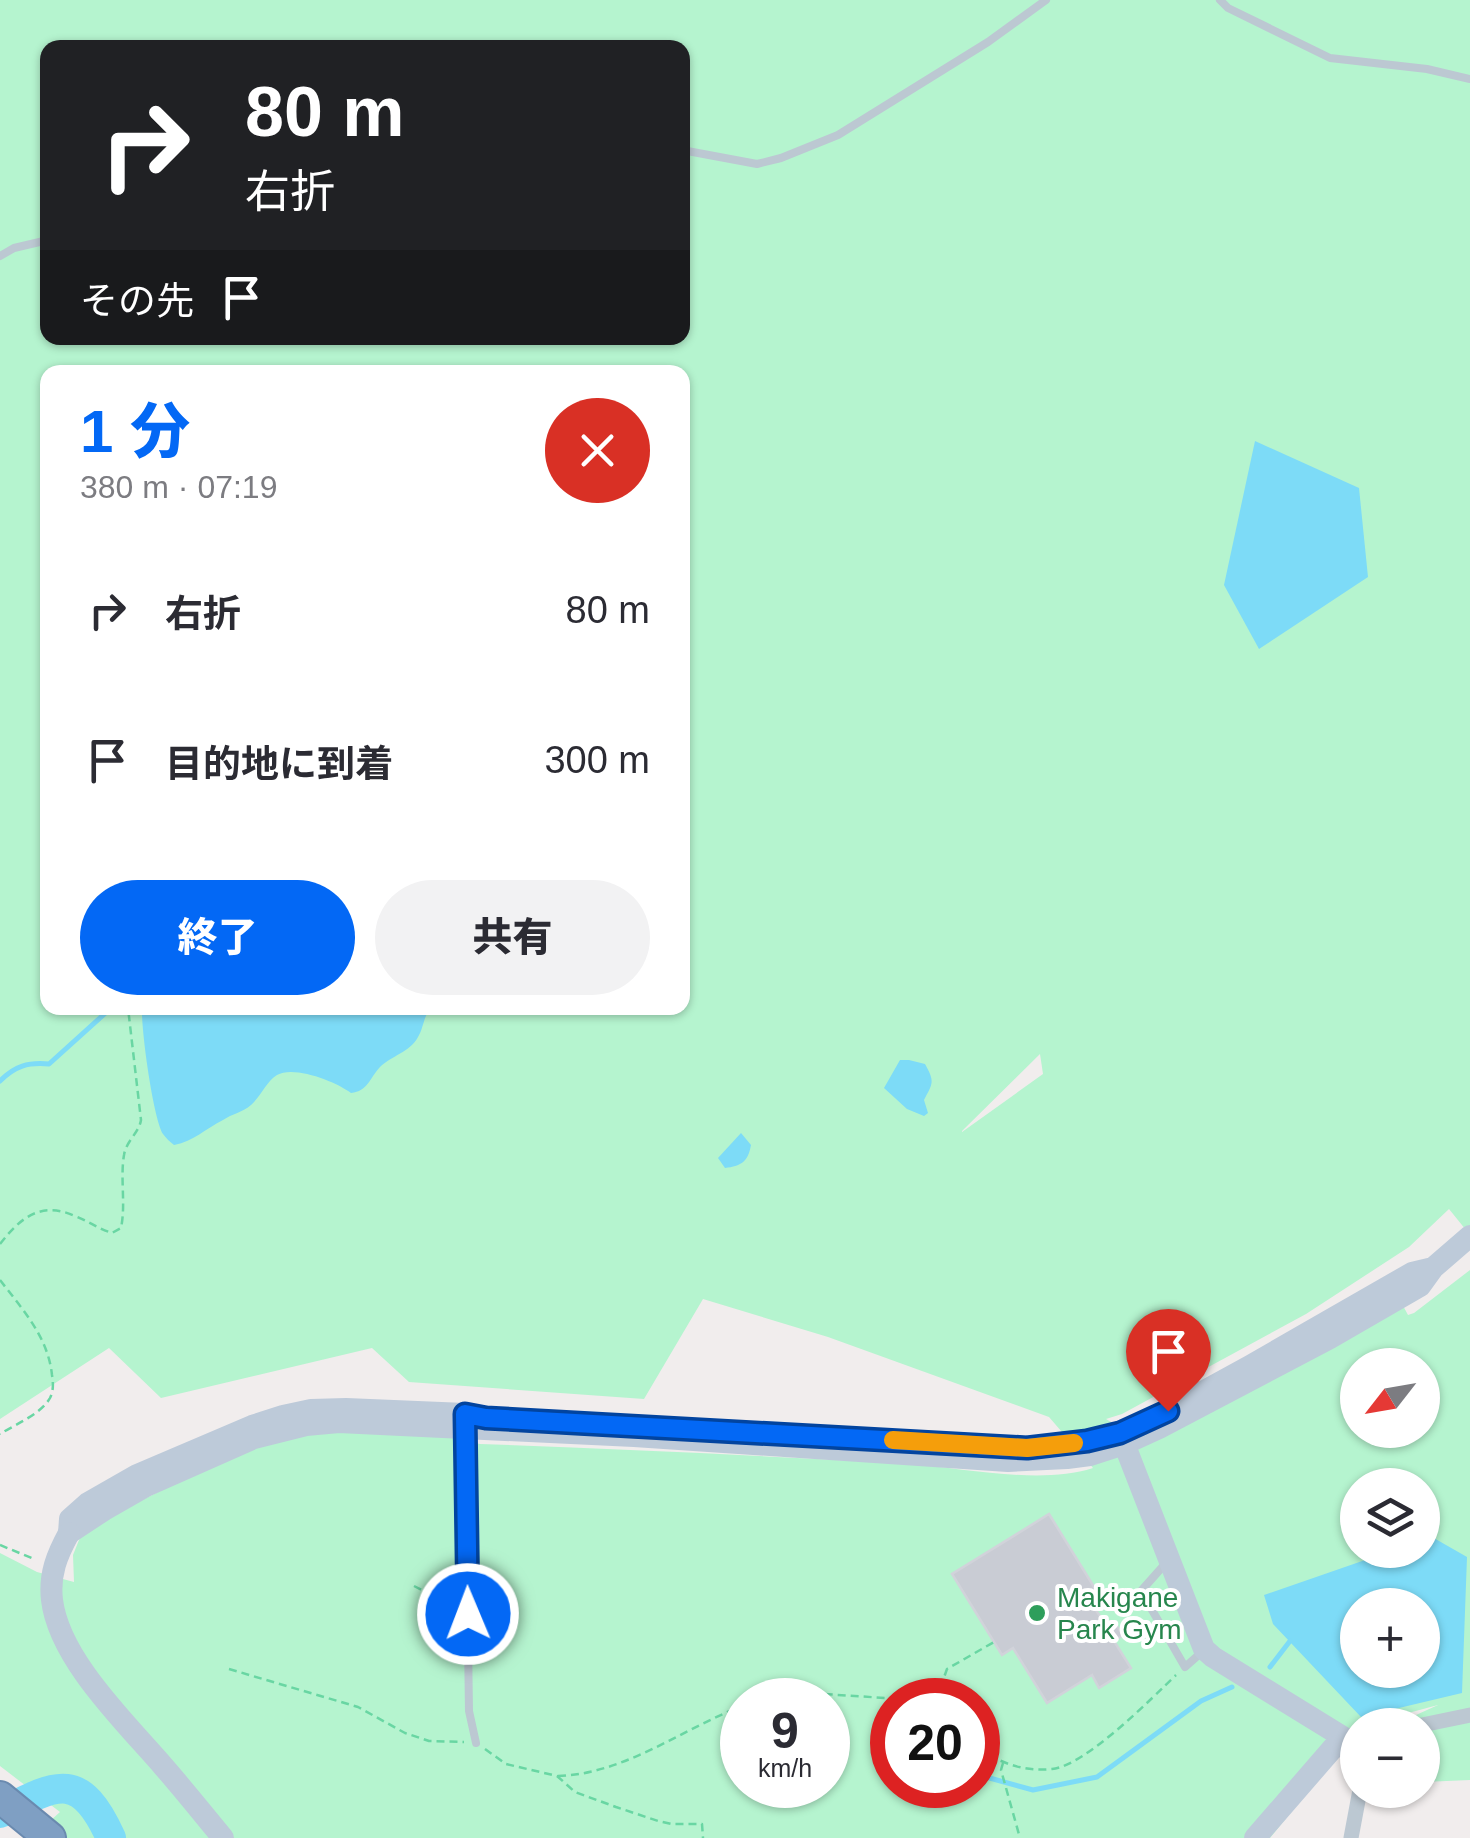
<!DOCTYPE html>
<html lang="ja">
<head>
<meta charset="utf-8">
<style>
  body { margin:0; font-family:Helvetica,"Noto Sans JP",sans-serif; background:#f2f2f3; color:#2b2b33; height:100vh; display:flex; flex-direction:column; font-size:38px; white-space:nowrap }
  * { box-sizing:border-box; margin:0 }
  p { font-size:32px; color:#7c7c81 }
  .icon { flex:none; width:55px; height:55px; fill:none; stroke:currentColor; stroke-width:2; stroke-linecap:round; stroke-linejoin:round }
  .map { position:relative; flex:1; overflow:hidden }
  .side { position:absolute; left:40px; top:365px; width:650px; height:650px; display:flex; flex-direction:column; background:#fff; border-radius:20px; box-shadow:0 2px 8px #0004 }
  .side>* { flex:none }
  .hud { position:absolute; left:40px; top:40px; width:650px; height:305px; border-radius:20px; box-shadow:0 2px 8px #0004; background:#202124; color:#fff; overflow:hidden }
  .needle { width:65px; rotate:239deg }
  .buttons { position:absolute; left:1340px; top:1348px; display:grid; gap:20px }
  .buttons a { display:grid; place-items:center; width:100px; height:100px; border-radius:50%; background:#fff; box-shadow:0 2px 8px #0004; font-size:50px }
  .speed { position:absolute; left:720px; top:1678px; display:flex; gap:20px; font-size:50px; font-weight:700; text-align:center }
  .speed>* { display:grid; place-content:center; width:130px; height:130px; border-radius:50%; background:#fff; box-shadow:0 2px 8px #0004; line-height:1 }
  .speed small { font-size:25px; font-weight:400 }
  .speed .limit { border:15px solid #d22; background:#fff; color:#111 }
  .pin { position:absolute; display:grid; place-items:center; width:85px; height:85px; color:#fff; margin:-102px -42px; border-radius:50% 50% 50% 0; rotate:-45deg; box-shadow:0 0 10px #0007 }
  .pin .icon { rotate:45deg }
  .me { position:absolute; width:110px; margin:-55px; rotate:359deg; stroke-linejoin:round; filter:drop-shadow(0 0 8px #0008) }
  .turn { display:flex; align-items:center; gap:35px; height:210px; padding:0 40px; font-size:45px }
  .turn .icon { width:130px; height:130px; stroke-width:2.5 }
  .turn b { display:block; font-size:70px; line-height:85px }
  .then { display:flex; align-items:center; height:95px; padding:0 40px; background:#0003; gap:20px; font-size:38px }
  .round { display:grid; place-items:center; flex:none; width:105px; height:105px; border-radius:52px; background:#f2f2f3 }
  .head { display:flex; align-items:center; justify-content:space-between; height:170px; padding:0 40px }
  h1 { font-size:60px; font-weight:800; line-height:75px; color:#0368f5 }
  .primary-button { display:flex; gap:20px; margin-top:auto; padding:20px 40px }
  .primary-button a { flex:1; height:115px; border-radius:60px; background:#0368f5; color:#fff; font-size:40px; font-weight:800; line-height:115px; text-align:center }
  .primary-button a+a { background:#f2f2f3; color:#2b2b33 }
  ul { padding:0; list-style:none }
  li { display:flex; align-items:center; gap:30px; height:150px; padding:0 40px }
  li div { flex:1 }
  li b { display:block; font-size:38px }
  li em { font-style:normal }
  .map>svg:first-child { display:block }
  .green { fill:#b5f4cf; fill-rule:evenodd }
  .water { fill:#7ddbf7; fill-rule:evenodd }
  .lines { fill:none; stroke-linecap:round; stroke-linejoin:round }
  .stream { stroke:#7ddbf7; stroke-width:5 }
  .river { stroke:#7ddbf7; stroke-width:30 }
  .building { fill:#c9ccd4; stroke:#d1d3da; stroke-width:2.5 }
  .highway-casing { stroke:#6a8aaf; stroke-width:34 }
  .path { stroke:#69d6a3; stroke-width:2.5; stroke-dasharray:8 5; stroke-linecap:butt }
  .lane { stroke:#bcc8d2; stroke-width:8 }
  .street { stroke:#bcc8d2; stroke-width:15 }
  .secondary { stroke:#bdcad9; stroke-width:22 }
  .highway { stroke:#7f9fc3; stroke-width:30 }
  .route-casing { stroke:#02449f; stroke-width:25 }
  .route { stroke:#0368f5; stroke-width:18 }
  .slow { stroke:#f59e0b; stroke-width:18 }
  .leisure-dot { fill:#2e9e5b; stroke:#fff; stroke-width:4 }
  .labels { text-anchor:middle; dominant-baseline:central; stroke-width:8; stroke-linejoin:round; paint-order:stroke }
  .leisure-label { font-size:28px; fill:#27864d; stroke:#fff; text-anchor:start }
</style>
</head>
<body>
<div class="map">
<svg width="1470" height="1838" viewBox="0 0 1470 1838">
  <rect width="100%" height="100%" fill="#f1eded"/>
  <!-- green -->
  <path class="green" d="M0 0H1470V1235L1449 1209 1409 1247 1306 1314 1122 1414 1106 1419 1147 1443 1401 1302 1408 1315 1414 1313 1470 1270V1780L1423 1782 1422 1725H1394L1438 1705 1345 1730 1357 1732V1754L1340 1752 1270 1838H31L60 1812 0 1766V1553L37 1572 74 1582 73 1555 83 1530 255 1443 314 1429 446 1431 455 1439 480 1444C623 1449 766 1456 910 1464 965 1468 1040 1485 1093 1468L1049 1417 828 1337 703 1299 644 1399 409 1382 372 1348 161 1398 109 1348 0 1419ZM48 48H682V338H48ZM48 372H682V1008H48ZM1040 1054 1043 1074 962 1132V1131ZM1358 1365H1422V1430H1358ZM1358 1485H1422V1550H1358ZM1358 1605H1422V1670H1358ZM742 1700H828V1785H742ZM892 1700H978V1785H892Z"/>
  <!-- water -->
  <g class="water">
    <path d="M1255 441 1359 488 1368 577 1259 649 1224 585Z"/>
    <path d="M142 1008H431C423 1017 424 1027 418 1037 410 1052 391 1056 380 1067 369 1079 368 1091 351 1093 337 1082 294 1065 277 1075 266 1082 261 1096 251 1105 243 1112 232 1114 223 1120 205 1129 194 1141 174 1145 170 1142 166 1138 163 1134 153 1117 141 1029 142 1008Z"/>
    <path d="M900 1060H909L925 1064C935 1082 933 1083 924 1100L928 1113 924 1116 907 1109 884 1088Z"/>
    <path d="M741 1133 751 1145C748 1162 741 1166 725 1168L718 1158Z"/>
    <path d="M1432 1537 1467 1557 1462 1693 1361 1717 1273 1624 1264 1595 1394 1550H1422L1423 1540ZM1422 1605V1670H1358V1605Z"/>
  </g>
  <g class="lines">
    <!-- stream -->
    <g class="stream">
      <path d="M0 1081C15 1066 28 1062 49 1064L111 1008"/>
      <path d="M1270 1667 1290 1641"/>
      <path d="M986 1777 1033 1790 1097 1777 1201 1701 1232 1687"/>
    </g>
    <!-- river -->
    <path class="river" d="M0 1813C58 1783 80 1770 111 1838"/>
  </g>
  <!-- building -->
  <path class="building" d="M1049 1514 1099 1595 1090 1601 1109 1630 1117 1626 1123 1635 1114 1641 1131 1668 1099 1688 1092 1675 1047 1703 1013 1648 1002 1655 952 1574Z"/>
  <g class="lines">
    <!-- highway casing -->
    <g class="highway-casing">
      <path id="highway" d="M0 1797 50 1838"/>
    </g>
    <!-- path -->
    <g class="path">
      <path d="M0 1244C21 1217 41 1201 75 1216 88 1221 99 1229 112 1233L121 1228C126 1204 120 1179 124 1155 126 1141 139 1133 141 1120L128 1008"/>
      <path d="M0 1280C23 1310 48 1337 52 1375 53 1382 54 1390 50 1398 41 1414 16 1424 0 1434"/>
      <path d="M0 1545 34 1559"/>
      <path d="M414 1586 457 1608"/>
      <path d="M229 1669 358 1707 405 1733 429 1741 464 1742"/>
      <path d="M760 1700 824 1694 885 1698 892 1700"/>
      <path d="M936 1700 947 1669 994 1642"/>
      <path d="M978 1748C1000 1763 1024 1772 1052 1769 1085 1766 1151 1699 1176 1675"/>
      <path d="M485 1749 506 1764 557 1776 575 1792 616 1807 658 1821 672 1824H702L703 1838"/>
      <path d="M1003 1763 1001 1770 1020 1838"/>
      <path d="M558 1776C625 1774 682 1729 742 1706"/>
    </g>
    <!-- lane -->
    <g class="lane">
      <path d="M1220 0 1228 8 1330 58 1427 69 1470 79"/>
      <path d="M682 150 757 164 781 158 838 135 988 42 1046 0"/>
      <path d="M0 256 14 248 48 240"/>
      <path d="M465 1433 469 1711 476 1743"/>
      <path d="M1165 1564 1141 1591 1185 1667 1202 1652"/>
    </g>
    <!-- street -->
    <g class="street">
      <path d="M1422 1725 1470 1715"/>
      <path d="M1351 1838 1360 1790"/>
    </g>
    <!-- secondary -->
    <g class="secondary">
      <path d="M1433 1268 1412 1273 1250 1366 1168 1411 1120 1433 1087 1441 1027 1448 486 1418 465 1414 346 1409 311 1410 283 1416 252 1426 137 1475 88 1503 70 1519 69 1533 104 1510 146 1486 254 1438 306 1425 339 1422 634 1436 1008 1461 1067 1458 1090 1455 1124 1444 1159 1428 1330 1338 1420 1286 1433 1268 1470 1236"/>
      <path d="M1120 1433 1204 1649 1213 1657 1351 1742"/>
      <path d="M69 1533C57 1555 49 1574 52 1600 59 1659 125 1722 163 1766 184 1790 203 1814 223 1838"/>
      <path d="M1255 1838 1333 1748 1351 1742"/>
    </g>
    <!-- highway -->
    <use href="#highway" class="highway"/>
  </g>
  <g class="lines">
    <!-- route casing -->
    <g class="route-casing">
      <path id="route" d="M468 1614 465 1414 486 1418 1027 1448 1087 1441 1120 1433 1168 1411"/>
    </g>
    <!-- route -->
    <use href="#route" class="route"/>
    <!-- slow -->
    <path class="slow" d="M893 1440 1027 1448 1074 1443"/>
  </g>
  <!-- markers -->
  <circle class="leisure-dot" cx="1037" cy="1613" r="10"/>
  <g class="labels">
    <!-- leisure labels -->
    <g class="leisure-label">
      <text x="1057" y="1597">Makigane<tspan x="1057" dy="32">Park Gym</tspan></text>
    </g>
  </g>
</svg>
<div class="buttons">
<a><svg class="needle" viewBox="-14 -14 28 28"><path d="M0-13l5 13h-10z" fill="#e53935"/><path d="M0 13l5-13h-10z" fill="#7c7c81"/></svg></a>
<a><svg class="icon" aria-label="layers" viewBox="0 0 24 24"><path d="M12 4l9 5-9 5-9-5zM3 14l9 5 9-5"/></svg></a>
<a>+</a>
<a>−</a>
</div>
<div class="speed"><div>9<small>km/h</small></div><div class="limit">20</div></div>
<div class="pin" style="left:1168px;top:1411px;background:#d93025"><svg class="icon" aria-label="arrive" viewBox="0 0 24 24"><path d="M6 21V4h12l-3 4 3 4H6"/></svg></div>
<svg class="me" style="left:468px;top:1614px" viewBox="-20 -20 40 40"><circle r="17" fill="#0368f5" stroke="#fff" stroke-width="3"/><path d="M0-11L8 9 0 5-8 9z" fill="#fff"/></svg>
<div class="hud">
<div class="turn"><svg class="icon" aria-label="right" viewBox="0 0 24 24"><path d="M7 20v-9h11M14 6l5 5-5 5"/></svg><div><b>80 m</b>右折</div></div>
<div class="then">その先<svg class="icon" aria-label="arrive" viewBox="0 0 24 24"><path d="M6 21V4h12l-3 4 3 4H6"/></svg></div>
</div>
<section class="side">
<div class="head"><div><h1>1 分</h1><p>380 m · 07:19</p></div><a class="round" style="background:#d93025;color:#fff"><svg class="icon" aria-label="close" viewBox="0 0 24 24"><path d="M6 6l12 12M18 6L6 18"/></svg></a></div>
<ul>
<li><svg class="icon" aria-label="right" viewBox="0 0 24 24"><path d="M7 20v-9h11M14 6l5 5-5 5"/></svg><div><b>右折</b></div><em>80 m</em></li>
<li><svg class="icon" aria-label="arrive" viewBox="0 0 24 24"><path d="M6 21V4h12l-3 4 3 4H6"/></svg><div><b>目的地に到着</b></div><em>300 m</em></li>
</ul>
<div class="primary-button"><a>終了</a><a>共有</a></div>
</section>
</div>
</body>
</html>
